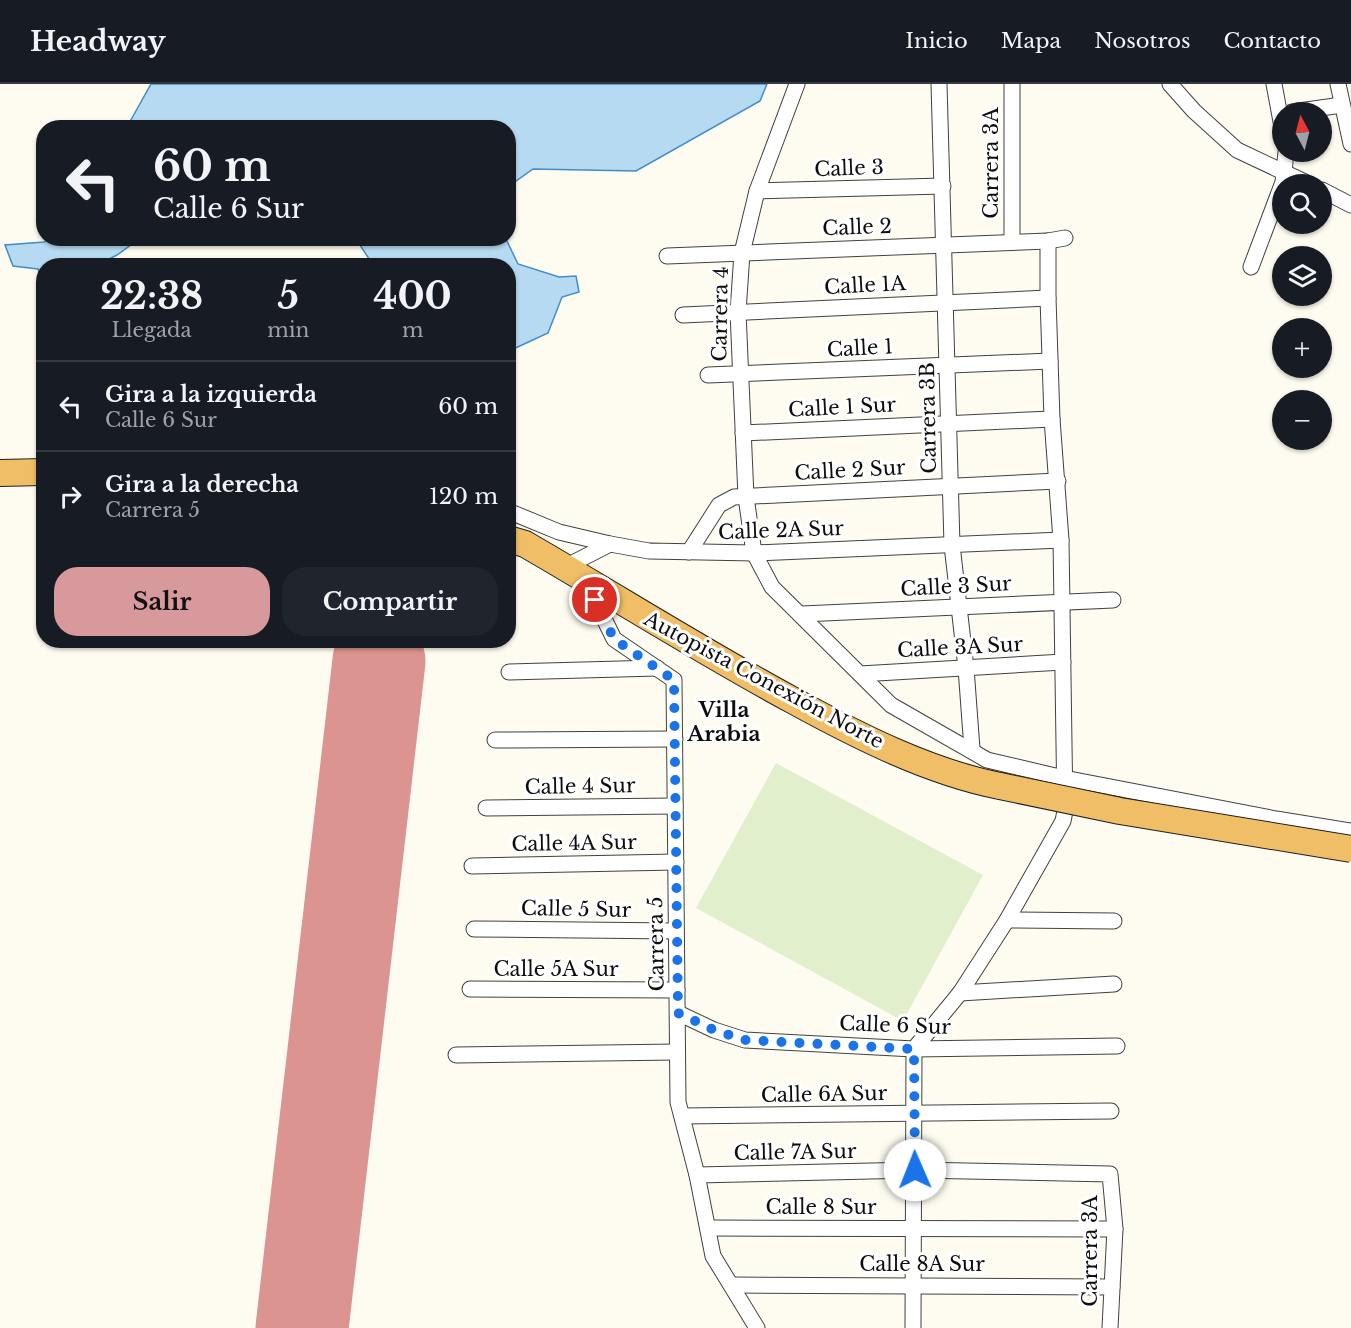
<!DOCTYPE html>
<html lang="es">
<head>
<meta charset="utf-8">
<style>
  body { margin:0; font-family:"Libre Baskerville",serif; background:#20242c; color:#f1f3f6; height:100vh; display:flex; flex-direction:column; font-size:22px; white-space:nowrap }
  * { box-sizing:border-box; margin:0 }
  p { font-size:20px; color:#9ea1a6 }
  .icon { flex:none; width:33px; height:33px; fill:none; stroke:currentColor; stroke-width:2; stroke-linecap:round; stroke-linejoin:round }
  .map { position:relative; flex:1; overflow:hidden }
  .side { position:absolute; left:36px; top:174px; width:480px; height:390px; display:flex; flex-direction:column; background:#171b24; border-radius:24px; box-shadow:0 2px 4px #0004 }
  .side>* { flex:none }
  .banner { position:absolute; left:36px; top:36px; width:480px; height:126px; border-radius:24px; box-shadow:0 2px 4px #0004; background:#171b24; color:#f1f3f6; overflow:hidden }
  .needle { width:39px; rotate:353deg }
  .buttons { position:absolute; left:1272px; top:18px; display:grid; gap:12px }
  .buttons a { display:grid; place-items:center; width:60px; height:60px; border-radius:50%; background:#171b24; box-shadow:0 2px 4px #0004; font-size:30px }
  .pin { position:absolute; display:grid; place-items:center; width:51px; height:51px; color:#fff; margin:-26px; border:3px solid #fff; border-radius:50%; box-shadow:0 2px 6px #0007 }
  .me { position:absolute; width:66px; margin:-33px; rotate:359deg; stroke-linejoin:round; filter:drop-shadow(0 0 4px #0008) }
  .turn { display:flex; align-items:center; gap:21px; height:126px; padding:0 18px; font-size:27px }
  .turn .icon { width:78px; height:78px; stroke-width:2.5 }
  .turn b { display:block; font-size:42px; line-height:51px }
  .eta { display:flex; justify-content:space-evenly; align-items:center; height:102px; text-align:center }
  .eta b { font-size:36px; font-weight:700; line-height:42px }
  .button { display:flex; gap:12px; margin-top:auto; padding:12px 18px }
  .button a { flex:1; height:69px; border-radius:24px; background:#d7999c; color:#111; font-size:24px; font-weight:700; line-height:69px; text-align:center }
  .button a+a { background:#20242c; color:#f1f3f6 }
  ul { padding:0; list-style:none }
  li { display:flex; align-items:center; gap:18px; height:90px; padding:0 18px; border-top:2px solid #363941 }
  li div { flex:1 }
  li b { display:block; font-size:22px }
  li em { font-style:normal }
  header { display:flex; align-items:center; gap:36px; box-sizing:border-box; height:84px; padding:0 30px; background:#171b24; border-bottom:2px solid #363941 }
  header strong { font-size:28px }
  nav { display:flex; gap:33px; margin-inline-start:auto; font-size:21px }
  .map>svg:first-child { display:block }
  .pitch { fill:#e2efcc }
  .water { fill:#b7daf3; stroke:#418dc7; stroke-width:1.5 }
  .lines { fill:none; stroke-linecap:round; stroke-linejoin:round }
  .runway { stroke:#db948f; stroke-width:93 }
  .minor-casing { stroke:#414141; stroke-width:17 }
  .trunk-casing { stroke:#1f1f1f; stroke-width:28 }
  .minor { stroke:#fff; stroke-width:15 }
  .trunk { stroke:#f0be66; stroke-width:26 }
  .trunk-bridge-casing { stroke:#1f1f1f; stroke-width:28; stroke-linecap:butt }
  .trunk-bridge { stroke:#f0be66; stroke-width:26 }
  .route { stroke:#1a73e8; stroke-width:10; stroke-dasharray:0 18 }
  .labels { text-anchor:middle; dominant-baseline:central; stroke-width:6; stroke-linejoin:round; paint-order:stroke }
  .street-label { font-size:20px; fill:#0e0e0e; stroke:#fff }
  .neighbourhood-label { font-size:21px; font-weight:bold; fill:#0e0e0e; stroke:#fff }
</style>
</head>
<body>
<header>
<strong>Headway</strong>
<nav><a>Inicio</a><a>Mapa</a><a>Nosotros</a><a>Contacto</a></nav>
</header>
<div class="map">
<svg width="1351" height="1244" viewBox="0 0 1351 1244">
  <rect width="100%" height="100%" fill="#fefcf0"/>
  <!-- pitch -->
  <path class="pitch" d="M776 679 983 791 903 937 696 824Z"/>
  <!-- water -->
  <g class="water">
    <path d="M151 0H767L760 17 636 87 533 85 509 102 508 44 127 43Z"/>
    <path d="M48 155V154L139 155 117 171 97 181 44 182 43 200 38 185 13 182 5 161 44 158Z"/>
    <path d="M356 155H506L518 180 559 193 576 192 579 208 562 213 548 249 509 267 508 182 373 181Z"/>
  </g>
  <g class="lines">
    <!-- runway -->
    <path class="runway" d="M302 1244 379 577"/>
    <!-- minor casing -->
    <g class="minor-casing">
      <g id="minor">
        <path d="M797 0 757 107 742 169 738 228 746 413 754 469 772 503 891 621 987 676 1064 694 1276 735 1351 747"/>
        <path d="M939 0 952 461 966 584 972 665"/>
        <path d="M1170 0 1194 27 1237 66 1309 100"/>
        <path d="M1274 0 1282 43"/>
        <path d="M1338 0 1351 60"/>
        <path d="M1292 28 1342 21"/>
        <path d="M1322 106 1351 121"/>
        <path d="M757 107 943 102"/>
        <path d="M1012 158V0"/>
        <path d="M667 172 1048 157 1065 154"/>
        <path d="M1251 183 1283 98 1286 68"/>
        <path d="M683 231 1048 214"/>
        <path d="M708 291 1050 277"/>
        <path d="M743 349 1052 335"/>
        <path d="M508 427 559 448 610 460 649 467 754 469 1061 456"/>
        <path d="M689 468 719 421 734 413 1058 397"/>
        <path d="M565 483 610 460"/>
        <path d="M586 498 614 555 674 596 678 1018 697 1091 713 1172 757 1244"/>
        <path d="M802 530 1113 516"/>
        <path d="M509 588 657 584"/>
        <path d="M860 590 1063 578"/>
        <path d="M495 656 675 655"/>
        <path d="M486 724 675 722"/>
        <path d="M472 782 676 778"/>
        <path d="M1007 836 1114 837"/>
        <path d="M474 845 676 847"/>
        <path d="M470 905 677 906"/>
        <path d="M960 909 1114 900"/>
        <path d="M678 929 714 946 745 956 914 965 1117 962"/>
        <path d="M456 971 677 968"/>
        <path d="M682 1032 1111 1027"/>
        <path d="M697 1091 915 1086 1110 1090 1115 1145 1110 1244"/>
        <path d="M708 1144 1115 1145"/>
        <path d="M732 1201 1112 1203"/>
        <path d="M913 1244 914 965 960 909 1007 836 1063 737 1065 727 1061 456 1052 335 1048 214V157"/>
      </g>
    </g>
    <!-- trunk casing -->
    <g class="trunk-casing">
      <g id="trunk">
        <path d="M0 389 44 388"/>
        <path d="M508 455 525 460C615 512 703 568 794 617 858 652 929 688 1000 702"/>
      </g>
    </g>
    <!-- minor -->
    <use href="#minor" class="minor"/>
    <!-- trunk -->
    <use href="#trunk" class="trunk"/>
    <!-- trunk-bridge casing -->
    <g class="trunk-bridge-casing">
      <path id="trunk-bridge" d="M1000 702 1120 727 1351 765"/>
    </g>
    <!-- trunk-bridge -->
    <use href="#trunk-bridge" class="trunk-bridge"/>
  </g>
  <g class="lines">
    <!-- route -->
    <path class="route" d="M595 516 614 555 674 596 678 929 714 946 745 956 914 965 915 1086"/>
  </g>
  <g class="labels">
    <!-- street labels -->
    <g class="street-label">
      <text transform="translate(991 79) rotate(-90)">Carrera 3A</text>
      <text transform="translate(849 84) rotate(-2)">Calle 3</text>
      <text transform="translate(857 143) rotate(-2)">Calle 2</text>
      <text transform="translate(865 201) rotate(-3)">Calle 1A</text>
      <text transform="translate(720 230) rotate(-89)">Carrera 4</text>
      <text transform="translate(860 264) rotate(-3)">Calle 1</text>
      <text transform="translate(842 323) rotate(-3)">Calle 1 Sur</text>
      <text transform="translate(928 334) rotate(-91)">Carrera 3B</text>
      <text transform="translate(850 386) rotate(-3)">Calle 2 Sur</text>
      <text transform="translate(781 446) rotate(-2)">Calle 2A Sur</text>
      <text transform="translate(956 502) rotate(-3)">Calle 3 Sur</text>
      <text transform="translate(960 563) rotate(-3)">Calle 3A Sur</text>
      <text transform="translate(764 596) rotate(28)">Autopista Conexión Norte</text>
      <text transform="translate(580 702) rotate(-1)">Calle 4 Sur</text>
      <text transform="translate(574 759) rotate(-1)">Calle 4A Sur</text>
      <text transform="translate(576 825) rotate(1)">Calle 5 Sur</text>
      <text transform="translate(656 860) rotate(-91)">Carrera 5</text>
      <text x="556" y="885">Calle 5A Sur</text>
      <text transform="translate(895 941) rotate(2)">Calle 6 Sur</text>
      <text transform="translate(824 1010) rotate(-1)">Calle 6A Sur</text>
      <text transform="translate(795 1068) rotate(-1)">Calle 7A Sur</text>
      <text x="821" y="1123">Calle 8 Sur</text>
      <text transform="translate(1090 1167) rotate(-90)">Carrera 3A</text>
      <text x="922" y="1180">Calle 8A Sur</text>
    </g>
    <!-- neighbourhood labels -->
    <g class="neighbourhood-label">
      <text x="724" y="626">Villa<tspan x="724" dy="24">Arabia</tspan></text>
    </g>
  </g>
</svg>
<div class="buttons">
<a><svg class="needle" viewBox="-14 -14 28 28"><path d="M0-13l5 13h-10z" fill="#e53935"/><path d="M0 13l5-13h-10z" fill="#9ea1a6"/></svg></a>
<a><svg class="icon" aria-label="search" viewBox="0 0 24 24"><circle cx="10" cy="10" r="6"/><path d="M15 15l6 6"/></svg></a>
<a><svg class="icon" aria-label="layers" viewBox="0 0 24 24"><path d="M12 4l9 5-9 5-9-5zM3 14l9 5 9-5"/></svg></a>
<a>+</a>
<a>−</a>
</div>
<div class="pin" style="left:595px;top:516px;background:#d93025"><svg class="icon" aria-label="arrive" viewBox="0 0 24 24"><path d="M6 21V4h12l-3 4 3 4H6"/></svg></div>
<svg class="me" style="left:915px;top:1086px" viewBox="-20 -20 40 40"><circle r="19" fill="#fff"/><path d="M0-13L10 11 0 6-10 11z" fill="#1a73e8"/></svg>
<div class="banner">
<div class="turn"><svg class="icon" aria-label="left" viewBox="0 0 24 24"><path d="M17 20v-9H6M10 6l-5 5 5 5"/></svg><div><b>60 m</b>Calle 6 Sur</div></div>
</div>
<section class="side">
<div class="eta">
<div><b>22:38</b><p>Llegada</p></div>
<div><b>5</b><p>min</p></div>
<div><b>400</b><p>m</p></div>
</div>
<ul>
<li><svg class="icon" aria-label="left" viewBox="0 0 24 24"><path d="M17 20v-9H6M10 6l-5 5 5 5"/></svg><div><b>Gira a la izquierda</b><p>Calle 6 Sur</p></div><em>60 m</em></li>
<li><svg class="icon" aria-label="right" viewBox="0 0 24 24"><path d="M7 20v-9h11M14 6l5 5-5 5"/></svg><div><b>Gira a la derecha</b><p>Carrera 5</p></div><em>120 m</em></li>
</ul>
<div class="button"><a>Salir</a><a>Compartir</a></div>
</section>
</div>
</body>
</html>
